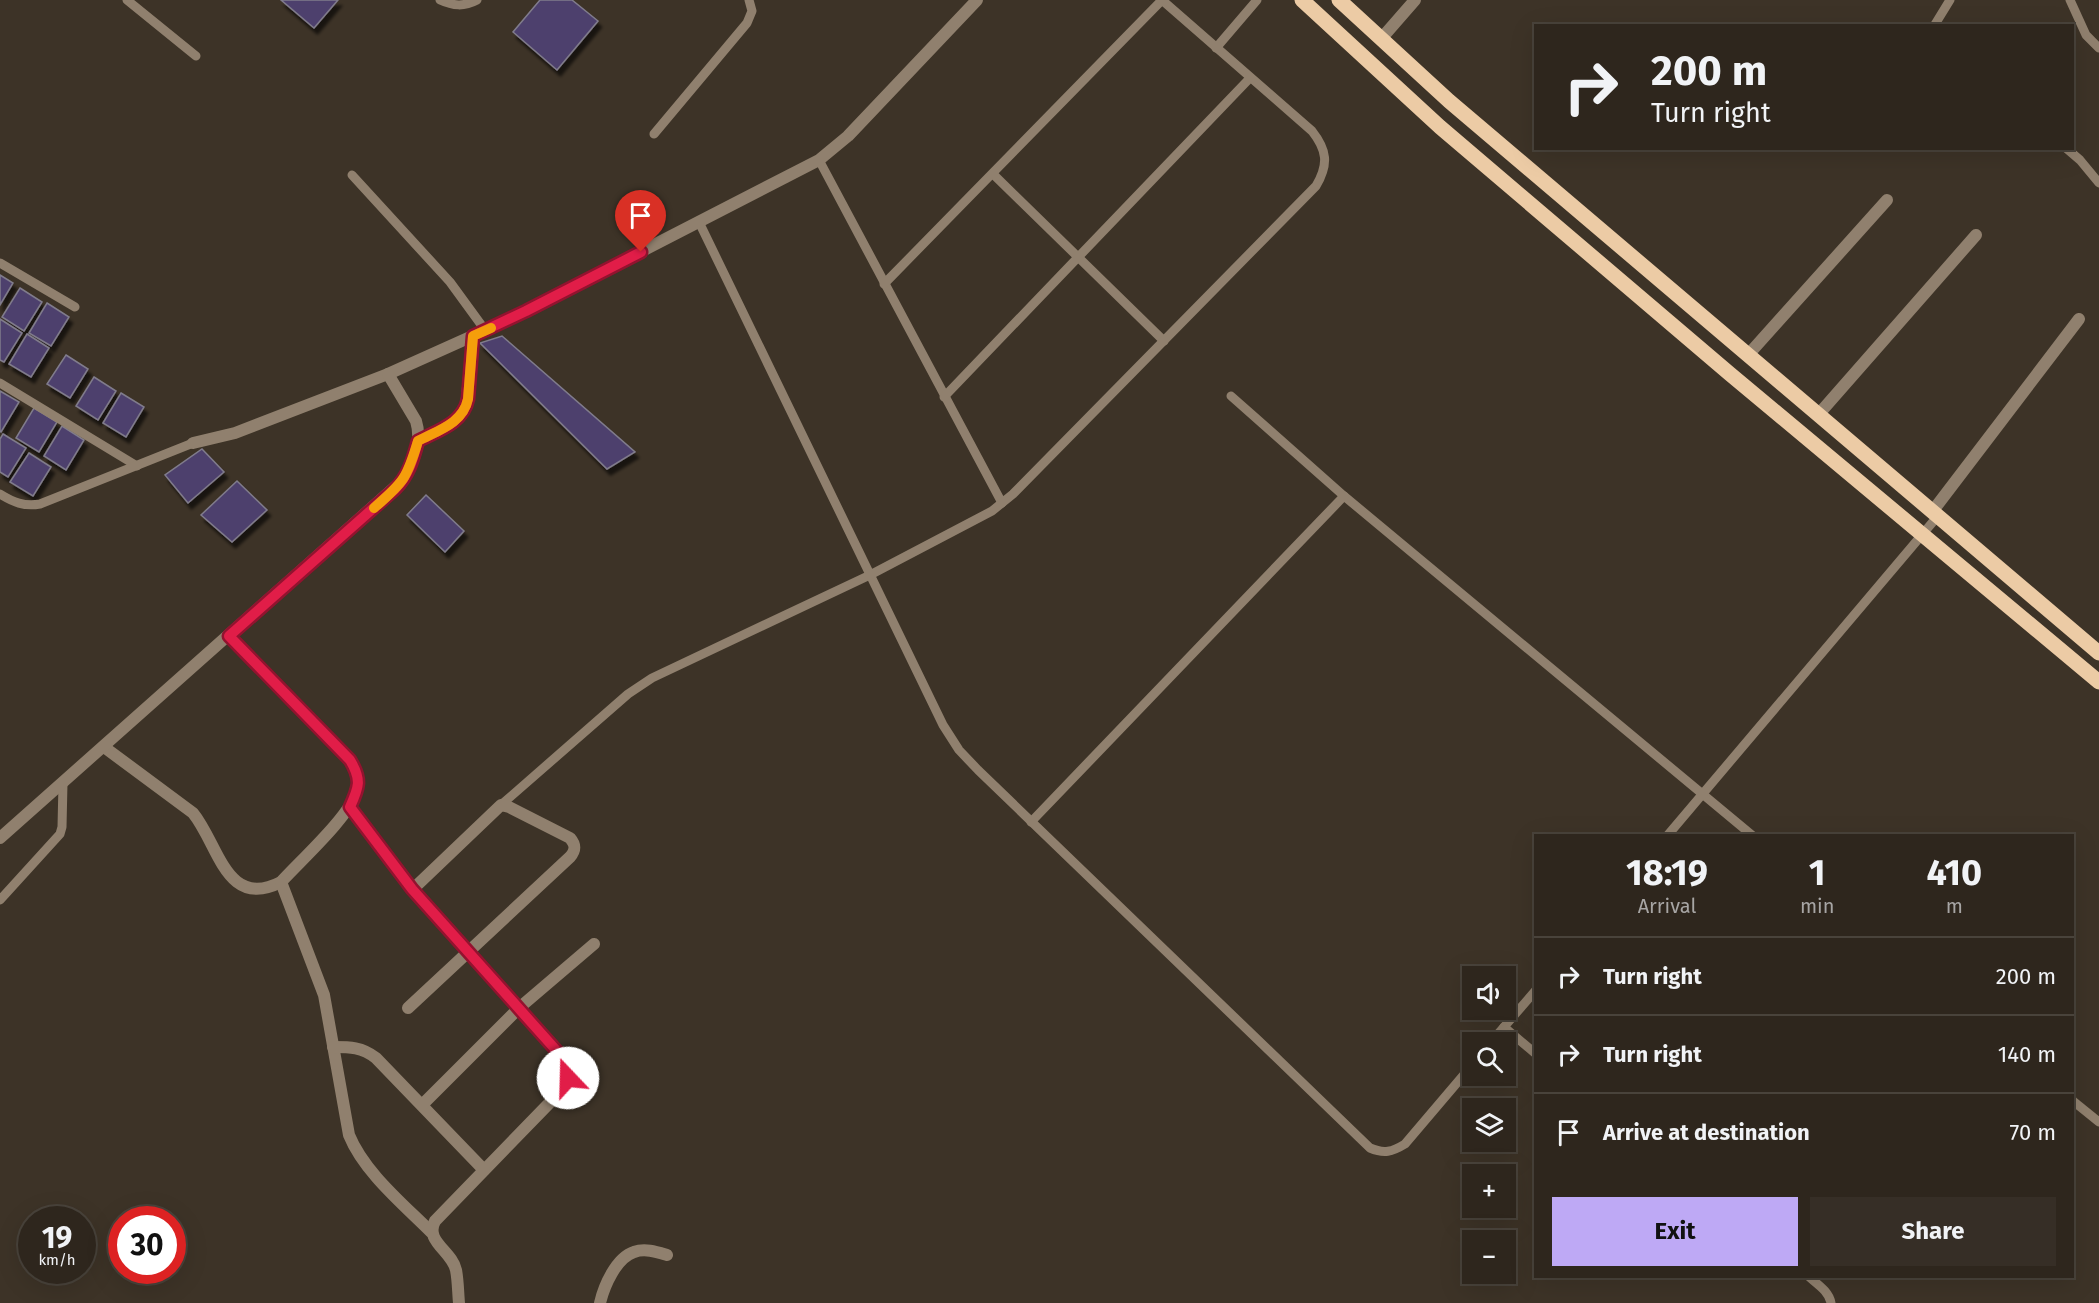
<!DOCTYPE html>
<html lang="en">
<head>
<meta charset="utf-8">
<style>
  body { margin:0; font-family:"Fira Sans",sans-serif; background:#362e26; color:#f1f3f6; height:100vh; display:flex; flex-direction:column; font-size:22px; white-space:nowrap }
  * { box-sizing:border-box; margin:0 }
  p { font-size:20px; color:#a7a5a4 }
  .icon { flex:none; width:33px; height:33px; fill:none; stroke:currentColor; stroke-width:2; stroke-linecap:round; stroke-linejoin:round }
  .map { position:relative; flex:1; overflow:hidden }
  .drawer { position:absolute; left:1534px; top:834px; width:540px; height:444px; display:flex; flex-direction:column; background:#2e261d; border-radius:0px; box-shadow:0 6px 24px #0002,0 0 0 2px #49433b }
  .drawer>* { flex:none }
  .banner { position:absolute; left:1534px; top:24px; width:540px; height:126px; border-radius:0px; box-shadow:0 6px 24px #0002,0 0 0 2px #49433b; background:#2e261d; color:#f1f3f6; overflow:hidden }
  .buttons { position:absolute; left:1462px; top:966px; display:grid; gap:12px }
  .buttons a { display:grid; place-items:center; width:54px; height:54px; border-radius:0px; background:#2e261d; box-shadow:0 6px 24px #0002,0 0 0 2px #49433b; font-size:30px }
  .speed { position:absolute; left:18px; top:1206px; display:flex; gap:12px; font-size:30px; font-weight:700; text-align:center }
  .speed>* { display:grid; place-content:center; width:78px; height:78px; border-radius:50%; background:#2e261d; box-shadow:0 6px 24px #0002,0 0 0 2px #49433b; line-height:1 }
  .speed small { font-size:15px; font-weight:400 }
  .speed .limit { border:9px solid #d22; background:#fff; color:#111 }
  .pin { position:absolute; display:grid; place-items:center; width:51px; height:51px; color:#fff; margin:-62px -26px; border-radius:50% 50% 50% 0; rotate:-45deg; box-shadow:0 0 6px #0007 }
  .pin .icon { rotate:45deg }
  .me { position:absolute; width:66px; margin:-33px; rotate:339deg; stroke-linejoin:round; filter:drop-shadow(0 0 4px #0008) }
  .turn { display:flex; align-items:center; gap:21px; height:126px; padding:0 18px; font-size:27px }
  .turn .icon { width:78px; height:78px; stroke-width:2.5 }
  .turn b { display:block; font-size:42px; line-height:51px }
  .eta { display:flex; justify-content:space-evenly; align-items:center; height:102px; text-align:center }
  .eta b { font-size:36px; font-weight:700; line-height:42px }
  .action { display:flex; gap:12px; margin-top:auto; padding:12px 18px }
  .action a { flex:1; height:69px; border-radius:0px; background:#bea9f5; color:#111; font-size:24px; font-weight:700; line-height:69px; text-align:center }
  .action a+a { background:#362e26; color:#f1f3f6 }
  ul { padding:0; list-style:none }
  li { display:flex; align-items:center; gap:18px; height:78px; padding:0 18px; border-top:2px solid #49433b }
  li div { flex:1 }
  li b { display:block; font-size:22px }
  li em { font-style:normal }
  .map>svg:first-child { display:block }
  .building { fill:#4e416d; stroke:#807c8c; stroke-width:1.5; filter:url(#shadow) }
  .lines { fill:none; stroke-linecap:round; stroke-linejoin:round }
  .service { stroke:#90806e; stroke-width:9 }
  .minor { stroke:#90806e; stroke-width:12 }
  .primary { stroke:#eccba5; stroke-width:15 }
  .route-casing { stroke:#92132f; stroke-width:15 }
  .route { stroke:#e11d48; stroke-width:10 }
  .slow { stroke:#f59e0b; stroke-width:10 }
</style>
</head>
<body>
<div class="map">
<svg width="2099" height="1303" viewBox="0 0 2099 1303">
  <defs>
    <filter id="shadow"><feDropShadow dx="3.5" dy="6" stdDeviation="1.5" flood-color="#0009"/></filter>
  </defs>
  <rect width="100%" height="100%" fill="#3d3327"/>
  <!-- building -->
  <g class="building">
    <path d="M281 0H338L314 28Z"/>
    <path d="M540 0H572L598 21 557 70 513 32Z"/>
    <path d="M0 275 13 283 0 305Z"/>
    <path d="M20 288 42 302 24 331 2 317Z"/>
    <path d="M47 303 69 317 51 346 29 333Z"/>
    <path d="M0 319 22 333 4 362 0 360Z"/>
    <path d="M27 334 49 348 31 377 9 364Z"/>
    <path d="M502 336 635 452 607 469 480 343Z"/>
    <path d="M66 355 88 369 70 398 47 384Z"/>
    <path d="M94 377 116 391 98 420 76 406Z"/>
    <path d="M0 391 19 402 1 432 0 431Z"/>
    <path d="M121 393 144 407 126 437 103 423Z"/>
    <path d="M34 408 57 422 39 452 16 438Z"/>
    <path d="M62 426 84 440 66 470 44 456Z"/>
    <path d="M3 434 26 448 8 477 0 472V439Z"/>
    <path d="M202 449 224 472 188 503 165 475Z"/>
    <path d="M29 453 51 467 33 496 10 482Z"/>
    <path d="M237 481 267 510 232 542 201 515Z"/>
    <path d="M426 495 464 531 445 552 407 515Z"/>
  </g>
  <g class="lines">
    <!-- service -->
    <g class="service">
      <path d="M127 0 196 56"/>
      <path d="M440 0C453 6 464 7 477 0"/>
      <path d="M2070 0 2086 35 2099 48"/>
      <path d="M1934 26 1950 0"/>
      <path d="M1216 48 1257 0"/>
      <path d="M654 134 747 23 752 11 749 0"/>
      <path d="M2066 148 2080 160 2099 183"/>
      <path d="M819 160 1002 503"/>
      <path d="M993 174 1164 341"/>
      <path d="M352 175 450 282 485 330"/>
      <path d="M699 222 943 725 959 750 978 770 1370 1148C1384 1154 1392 1152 1405 1144L1473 1064"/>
      <path d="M0 263 75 307"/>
      <path d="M884 284 1162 0"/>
      <path d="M0 383 137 466"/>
      <path d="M1231 396 1344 496 1753 836"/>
      <path d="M944 397 1250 78"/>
      <path d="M0 494C13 502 24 507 40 504L193 443"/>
      <path d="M501 805 628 694 652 678 870 575 992 511 1013 494 1316 186C1329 164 1327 150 1312 131L1162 0"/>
      <path d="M1031 822 1344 496"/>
      <path d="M1667 836 1937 517"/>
      <path d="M0 900 60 834 62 827 63 783"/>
      <path d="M1504 1027 1536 1054"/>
      <path d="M1491 1042 1536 990"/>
      <path d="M2073 1101 2099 1122"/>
      <path d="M1808 1276C1817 1284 1829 1291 1831 1303"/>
    </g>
    <!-- minor -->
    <g class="minor">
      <path d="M1381 39 1415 0"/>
      <path d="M1748 355 1887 200"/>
      <path d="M1818 415 1976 235"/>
      <path d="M418 441 452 424 466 407 473 336"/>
      <path d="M193 443 235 433 388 374 506 321 819 160 848 136 977 0"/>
      <path d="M1932 512 2079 319"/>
      <path d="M104 747 193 813C219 845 226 910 281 882 300 861 350 816 357 791 361 779 356 770 350 760L229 636"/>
      <path d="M350 807 413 889 564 1059C568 1070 568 1077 564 1088L435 1221C424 1241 452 1251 456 1270 458 1280 458 1292 459 1303"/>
      <path d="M0 838 404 479C414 462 422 440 416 421L388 374"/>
      <path d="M281 882 324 995 349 1135C364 1172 403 1204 431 1232"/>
      <path d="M408 1008 570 857C576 850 576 845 570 838L509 807 501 805 413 889"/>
      <path d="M333 1047C350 1047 362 1047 376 1058L484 1170"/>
      <path d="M422 1105 519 1008 594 944"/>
      <path d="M600 1303C604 1286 616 1258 634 1252 645 1248 657 1252 667 1255"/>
    </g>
    <!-- primary -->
    <g class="primary">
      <path d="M1302 0 1440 127 1730 374 2099 682"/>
      <path d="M1339 0 1449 101 2099 653"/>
    </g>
  </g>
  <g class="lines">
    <!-- route casing -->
    <g class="route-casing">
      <path id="route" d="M568 1078 567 1068 564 1059 412 889 350 807C359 787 362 780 350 760L229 636 395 489C409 475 413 459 418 441 439 430 463 423 468 399L473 336 526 311 641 252"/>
    </g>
    <!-- route -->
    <use href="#route" class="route"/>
    <!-- slow -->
    <path class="slow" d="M374 508C404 482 407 478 418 441 439 430 463 423 468 399L473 336 491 328"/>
  </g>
</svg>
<div class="buttons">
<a><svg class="icon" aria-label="sound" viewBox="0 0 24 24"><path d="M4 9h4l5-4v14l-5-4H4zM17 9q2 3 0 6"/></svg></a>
<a><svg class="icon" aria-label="search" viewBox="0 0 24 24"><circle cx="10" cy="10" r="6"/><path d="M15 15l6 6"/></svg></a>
<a><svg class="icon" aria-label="layers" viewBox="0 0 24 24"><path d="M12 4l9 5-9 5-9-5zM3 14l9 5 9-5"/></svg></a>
<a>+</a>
<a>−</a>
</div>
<div class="speed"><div>19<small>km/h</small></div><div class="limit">30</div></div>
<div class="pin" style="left:641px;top:252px;background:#d93025"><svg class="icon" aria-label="arrive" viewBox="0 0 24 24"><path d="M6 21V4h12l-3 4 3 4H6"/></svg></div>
<svg class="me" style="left:568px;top:1078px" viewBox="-20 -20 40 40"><circle r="19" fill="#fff"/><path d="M0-13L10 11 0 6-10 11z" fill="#e11d48"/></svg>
<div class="banner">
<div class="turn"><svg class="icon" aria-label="right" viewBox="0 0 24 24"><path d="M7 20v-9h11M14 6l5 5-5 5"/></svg><div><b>200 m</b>Turn right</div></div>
</div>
<section class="drawer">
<div class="eta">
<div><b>18:19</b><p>Arrival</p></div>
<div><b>1</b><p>min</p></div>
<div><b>410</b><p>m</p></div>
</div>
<ul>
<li><svg class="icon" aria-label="right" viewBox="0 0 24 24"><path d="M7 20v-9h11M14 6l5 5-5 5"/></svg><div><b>Turn right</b></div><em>200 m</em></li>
<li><svg class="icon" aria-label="right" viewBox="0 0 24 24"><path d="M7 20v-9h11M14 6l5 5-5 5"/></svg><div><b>Turn right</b></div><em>140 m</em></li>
<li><svg class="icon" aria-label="arrive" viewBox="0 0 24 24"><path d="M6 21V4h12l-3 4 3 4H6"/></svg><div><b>Arrive at destination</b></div><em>70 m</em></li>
</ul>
<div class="action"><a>Exit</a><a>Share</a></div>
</section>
</div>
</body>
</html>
